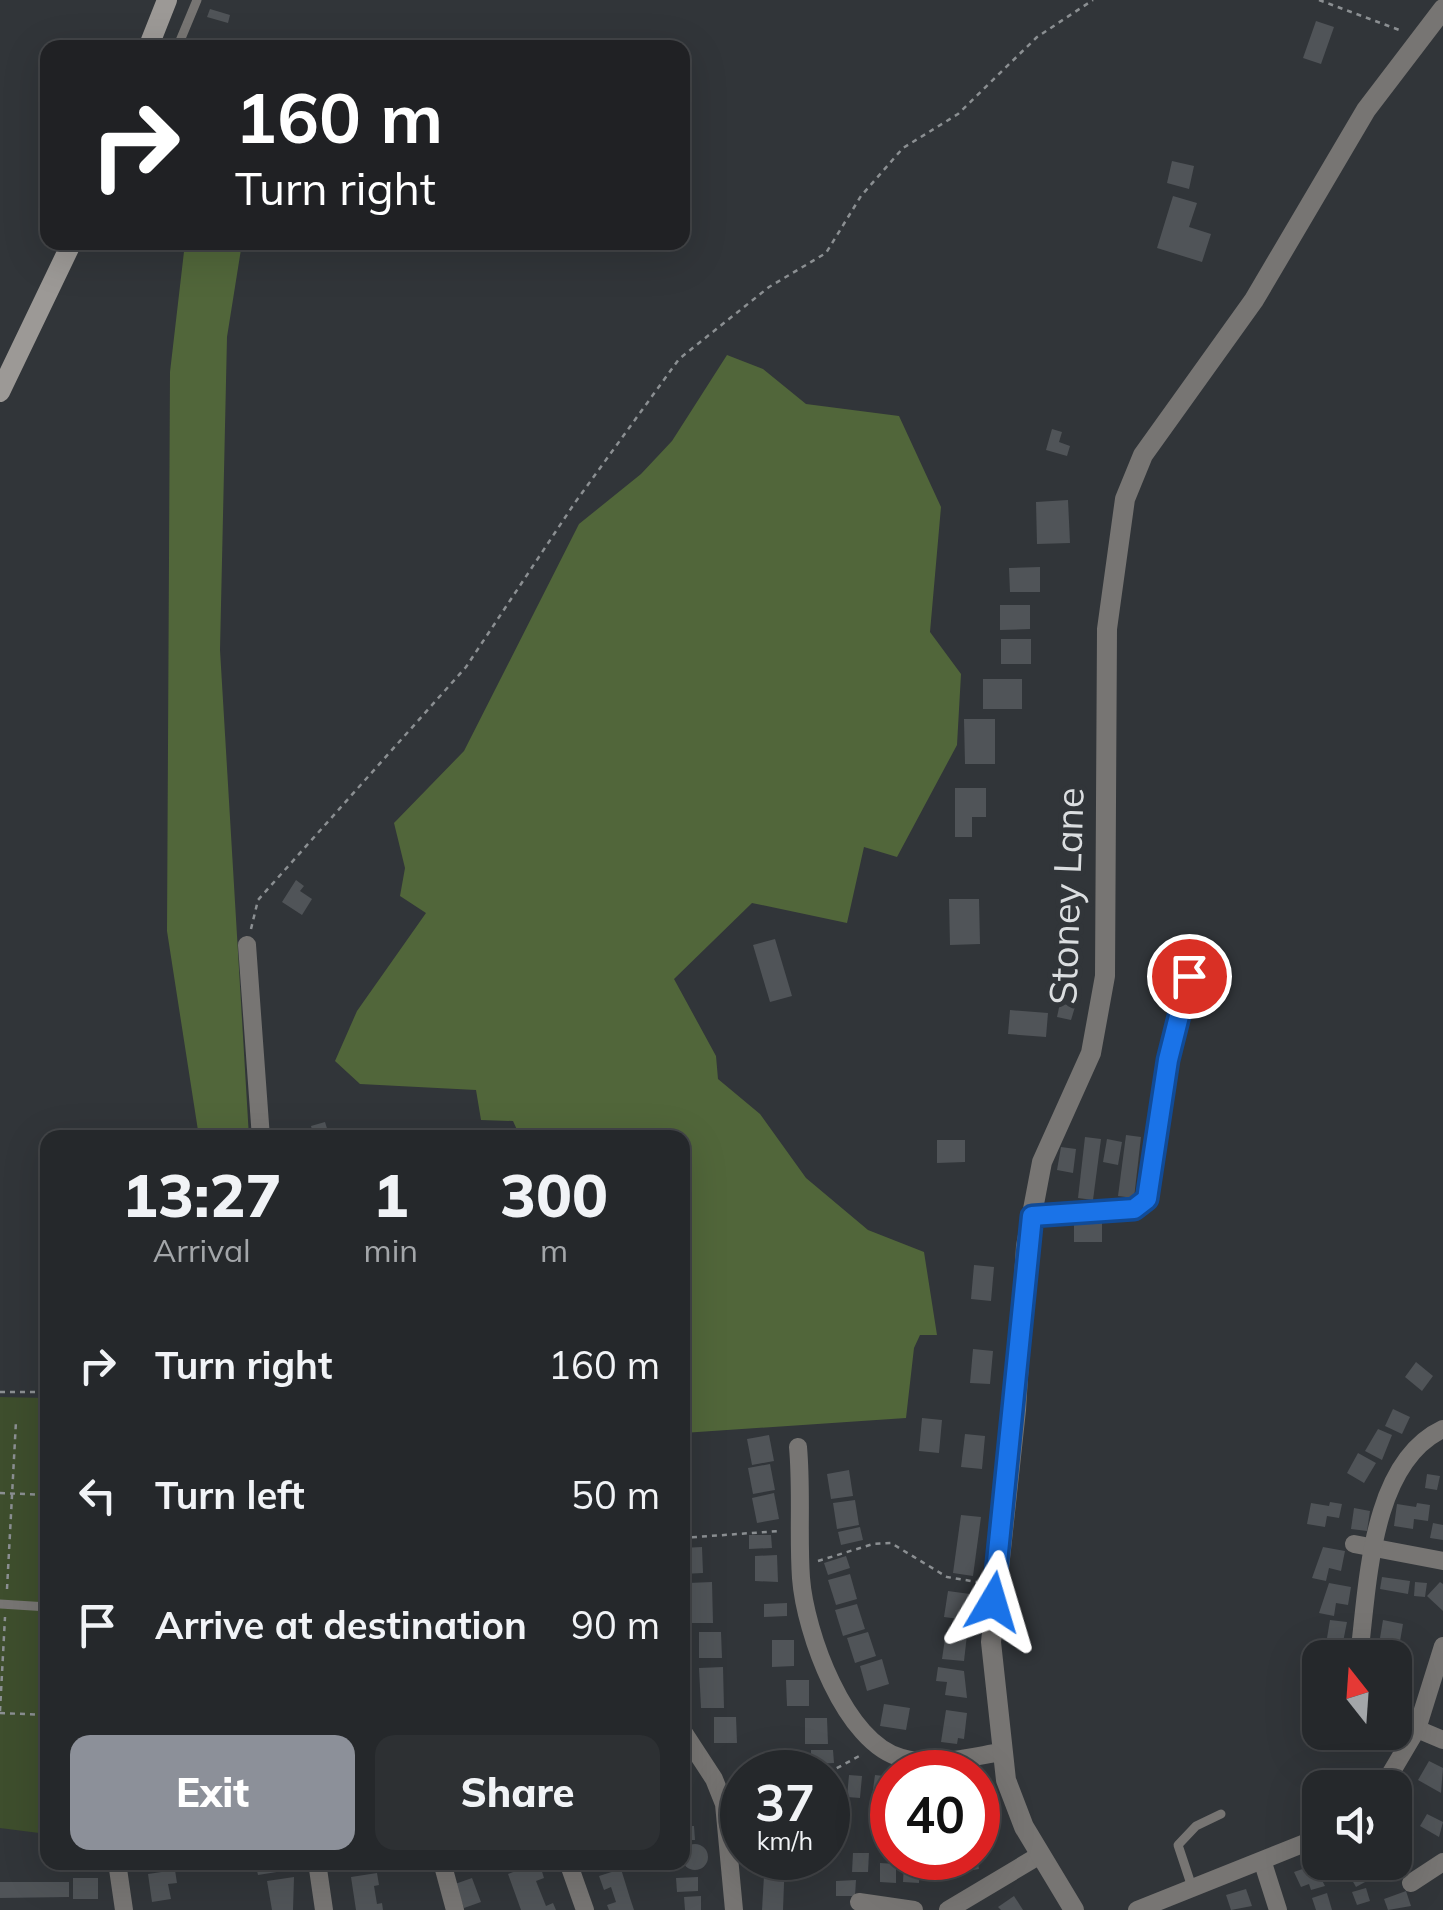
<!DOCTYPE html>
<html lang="en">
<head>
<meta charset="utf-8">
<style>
  body { margin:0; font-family:Mulish,sans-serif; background:#2d3033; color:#f1f3f6; height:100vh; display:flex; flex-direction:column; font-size:38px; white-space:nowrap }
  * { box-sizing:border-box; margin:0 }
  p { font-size:32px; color:#a3a6a9 }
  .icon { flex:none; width:55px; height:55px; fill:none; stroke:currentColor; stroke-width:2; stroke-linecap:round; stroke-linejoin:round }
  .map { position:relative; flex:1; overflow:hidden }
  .side { position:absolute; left:40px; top:1130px; width:650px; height:740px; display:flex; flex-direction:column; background:#25282b; border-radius:20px; box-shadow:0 10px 40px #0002,0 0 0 2px #424447 }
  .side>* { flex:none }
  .banner { position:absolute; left:40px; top:40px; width:650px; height:210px; border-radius:20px; box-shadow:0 10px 40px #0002,0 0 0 2px #424447; background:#202124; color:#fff; overflow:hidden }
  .needle { width:65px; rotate:343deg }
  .controls { position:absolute; left:1302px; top:1640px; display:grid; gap:20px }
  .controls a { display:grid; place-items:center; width:110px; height:110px; border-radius:20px; background:#25282b; box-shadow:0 10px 40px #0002,0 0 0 2px #424447; font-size:50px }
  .speed { position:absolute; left:720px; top:1750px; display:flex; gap:20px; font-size:50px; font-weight:700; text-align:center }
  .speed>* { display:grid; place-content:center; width:130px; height:130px; border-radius:50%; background:#25282b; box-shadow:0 10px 40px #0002,0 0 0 2px #424447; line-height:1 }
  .speed small { font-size:25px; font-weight:400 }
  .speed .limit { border:15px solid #d22; background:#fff; color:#111 }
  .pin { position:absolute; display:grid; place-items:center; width:85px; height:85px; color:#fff; margin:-42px; border:5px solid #fff; border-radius:50%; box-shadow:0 2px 10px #0007 }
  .me { position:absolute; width:110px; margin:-55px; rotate:7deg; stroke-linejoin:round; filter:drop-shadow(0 0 8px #0008) }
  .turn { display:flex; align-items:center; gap:35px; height:210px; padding:0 30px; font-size:45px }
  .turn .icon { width:130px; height:130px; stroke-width:2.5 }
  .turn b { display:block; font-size:70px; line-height:85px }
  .eta { display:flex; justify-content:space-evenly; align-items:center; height:170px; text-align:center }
  .eta b { font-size:60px; font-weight:800; line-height:70px }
  .cta { display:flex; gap:20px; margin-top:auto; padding:20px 30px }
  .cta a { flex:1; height:115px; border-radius:20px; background:#8c9099; color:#fff; font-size:40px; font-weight:800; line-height:115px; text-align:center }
  .cta a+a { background:#2d3033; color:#f1f3f6 }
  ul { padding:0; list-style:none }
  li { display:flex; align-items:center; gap:30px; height:130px; padding:0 30px }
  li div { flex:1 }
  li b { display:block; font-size:38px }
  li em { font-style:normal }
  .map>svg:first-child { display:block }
  .green { fill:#3e4e2d }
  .forest { fill:#51663a }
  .building { fill:#505458 }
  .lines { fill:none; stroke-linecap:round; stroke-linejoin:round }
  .path { stroke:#8b8f92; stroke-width:2.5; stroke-dasharray:5 5; stroke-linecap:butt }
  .service { stroke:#777573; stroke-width:9 }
  .minor { stroke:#777573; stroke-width:18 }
  .tertiary { stroke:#777573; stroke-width:20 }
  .secondary { stroke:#9c9996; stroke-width:20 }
  .route-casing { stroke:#114b97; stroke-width:25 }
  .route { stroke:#1a73e8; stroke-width:18 }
  .labels { text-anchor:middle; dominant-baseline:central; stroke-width:10; stroke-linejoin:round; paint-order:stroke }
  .street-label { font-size:38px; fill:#dbdee0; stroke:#313539 }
</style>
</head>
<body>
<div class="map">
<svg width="1443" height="1910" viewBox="0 0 1443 1910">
  <rect width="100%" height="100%" fill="#313539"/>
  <!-- green -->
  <path class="green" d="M0 1397 47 1398V1834L0 1828Z"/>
  <!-- forest -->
  <g class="forest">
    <path d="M185 243H242L227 337 220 650 249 1137H199L167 931 170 372Z"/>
    <path d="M727 355 763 369 806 404 899 416 941 507 930 632 961 674 957 745 897 857 864 847 847 923 752 903 674 979 716 1056 718 1079 760 1114 806 1178 868 1230 924 1252 937 1335H920L914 1348 906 1418 683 1433 682 1138 604 1137 608 1131 518 1132 513 1121 481 1120 476 1090 360 1084 335 1061 357 1011 426 913 400 896 405 868 394 823 464 751 579 524 641 474 672 441Z"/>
  </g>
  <!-- building -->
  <g class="building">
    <path d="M210 9 230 15 228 23 207 17Z"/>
    <path d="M1316 21 1334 27 1321 64 1303 58Z"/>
    <path d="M1172 161 1194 166 1189 189 1167 183Z"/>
    <path d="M1173 196 1197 203 1189 227 1211 234 1202 262 1157 248Z"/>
    <path d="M1052 429 1062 432 1059 442 1070 446 1067 456 1046 450Z"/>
    <path d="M1068 500 1070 543 1037 544 1036 502Z"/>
    <path d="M1040 567V592H1010L1009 568Z"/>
    <path d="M1000 605H1030V629L1000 630Z"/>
    <rect x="1001" y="639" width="30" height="25"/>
    <rect x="983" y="679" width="39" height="30"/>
    <path d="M964 719H995V764H965Z"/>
    <path d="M955 788H986V817H972V837H955Z"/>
    <path d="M296 880 304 886 300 891 312 899 302 915 282 902Z"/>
    <path d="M949 899H979L980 944 950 945Z"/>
    <path d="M775 939 792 996 770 1002 753 945Z"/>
    <path d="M1060 1003 1075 1007 1071 1020 1057 1017Z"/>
    <path d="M1010 1010 1048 1013 1046 1037 1008 1034Z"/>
    <path d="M325 1122 330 1138H314L311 1126Z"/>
    <path d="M1126 1135 1141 1137 1134 1198 1118 1196Z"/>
    <path d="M1085 1137 1101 1139 1093 1200 1078 1198Z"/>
    <path d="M1107 1139 1122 1142 1118 1165 1103 1162Z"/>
    <path d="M937 1140H965V1162L937 1163Z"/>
    <path d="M1061 1147 1076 1149 1073 1173 1057 1170Z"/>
    <path d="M1102 1219V1242H1074V1220Z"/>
    <path d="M974 1265 994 1267 991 1301 971 1299Z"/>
    <path d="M973 1349 993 1351 990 1384 970 1383Z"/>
    <path d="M1416 1362 1433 1376 1422 1391 1405 1377Z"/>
    <path d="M1393 1409 1410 1417 1402 1434 1385 1426Z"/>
    <path d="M922 1418 942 1420 939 1453 919 1451Z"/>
    <path d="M1378 1429 1392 1435 1382 1460 1365 1451Z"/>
    <path d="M965 1434 985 1436 982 1469 961 1467Z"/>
    <path d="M769 1435 774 1461 752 1465 747 1439Z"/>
    <path d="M1358 1453 1376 1463 1364 1483 1347 1473Z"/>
    <path d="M770 1464 775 1490 753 1494 748 1468Z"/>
    <path d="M849 1470 853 1496 831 1499 827 1474Z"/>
    <path d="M1427 1474 1440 1476 1437 1490 1425 1488Z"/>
    <path d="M774 1493 779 1519 757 1523 752 1498Z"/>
    <path d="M855 1500 859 1525 837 1529 833 1503Z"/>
    <path d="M689 1501 691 1527 682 1528V1502Z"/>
    <path d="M1330 1502 1342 1504 1339 1518 1327 1516 1325 1527 1307 1524 1311 1503 1329 1506Z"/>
    <path d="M1417 1503 1430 1505 1428 1521 1414 1519 1413 1529 1394 1526 1397 1504 1416 1507Z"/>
    <path d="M1354 1508 1370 1511 1367 1531 1351 1529Z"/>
    <path d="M961 1515 981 1517 973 1576 953 1573Z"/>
    <path d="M1433 1523 1443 1525V1540L1430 1538Z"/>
    <path d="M860 1527 863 1540 841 1545 838 1532Z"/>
    <path d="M749 1535H771L772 1548 749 1549Z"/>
    <path d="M702 1547 703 1573 682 1574V1548Z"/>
    <path d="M1323 1547 1345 1551 1341 1571 1329 1568 1326 1581 1312 1578Z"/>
    <path d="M777 1555 778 1582 755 1581V1556Z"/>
    <path d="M846 1556 850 1568 828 1575 824 1563Z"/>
    <path d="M850 1574 857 1599 836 1605 828 1580Z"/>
    <path d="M1382 1577 1410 1581 1408 1594 1380 1589Z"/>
    <path d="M712 1582 713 1623H689L688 1583Z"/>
    <path d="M1415 1582 1427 1583 1425 1597 1414 1596Z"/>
    <path d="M1440 1582 1443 1584V1611L1427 1596Z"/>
    <path d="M1329 1583 1351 1587 1348 1605 1336 1603 1334 1616 1319 1613Z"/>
    <path d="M948 1591 970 1594 966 1620 944 1617Z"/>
    <path d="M787 1603V1616L764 1617V1604Z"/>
    <path d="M857 1604 865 1629 843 1636 835 1610Z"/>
    <path d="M1330 1620 1347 1622 1342 1647 1326 1644Z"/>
    <path d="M1383 1620 1403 1624 1399 1647 1379 1644Z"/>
    <path d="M699 1632H721L722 1658H699Z"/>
    <path d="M868 1632 876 1656 855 1663 847 1638Z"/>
    <path d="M946 1632 967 1635 964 1661 942 1659Z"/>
    <path d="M772 1640H794V1666L772 1667Z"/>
    <path d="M882 1659 889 1684 867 1691 860 1666Z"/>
    <path d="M723 1667 724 1708H701L699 1668Z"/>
    <path d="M938 1667 964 1671 967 1698 945 1695 947 1682 936 1681Z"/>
    <path d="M786 1680H809V1706H787Z"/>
    <path d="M884 1704 910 1708 906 1730 880 1726Z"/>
    <path d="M946 1710 967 1713 964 1739 958 1738 957 1744 941 1742Z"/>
    <path d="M714 1717H736L737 1743H714Z"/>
    <path d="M805 1718H827L828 1744H805Z"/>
    <path d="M811 1750H833L834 1763 811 1764Z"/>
    <path d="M771 1761H782L783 1772H749V1763Z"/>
    <path d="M1429 1761 1443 1768 1441 1793 1418 1780Z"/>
    <path d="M849 1775 862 1776 860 1798 847 1797Z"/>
    <path d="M875 1775 892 1777V1799L872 1797Z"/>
    <path d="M992 1805 999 1830 978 1835V1808Z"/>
    <path d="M1427 1814 1443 1822 1439 1837 1420 1826Z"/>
    <path d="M682 1826H694L695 1840H682Z"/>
    <path d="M1404 1836 1413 1850 1394 1868 1395 1841Z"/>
    <circle cx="695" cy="1857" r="13"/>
    <path d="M853 1853H869L868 1872H852Z"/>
    <path d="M765 1858H785L783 1910H762Z"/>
    <path d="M958 1858H977L979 1869 960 1872Z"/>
    <path d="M255 1862H282L283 1871 258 1875Z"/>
    <path d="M350 1862H377L378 1867 352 1871Z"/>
    <path d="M539 1862 544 1878 536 1881 546 1906 553 1903 556 1910H521L508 1874Z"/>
    <path d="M1369 1862 1376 1876 1356 1887 1348 1873Z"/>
    <path d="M880 1863 896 1864V1883L880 1882Z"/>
    <path d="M904 1863 920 1864 919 1883 903 1882Z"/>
    <path d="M1314 1865 1325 1886 1311 1890 1309 1884 1301 1887 1294 1872Z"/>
    <path d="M621 1869 630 1898 634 1910H609L607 1905 616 1902 611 1887 604 1890 599 1876Z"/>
    <path d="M175 1870 177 1883 168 1884 171 1899 152 1902 148 1874Z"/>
    <path d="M377 1873 379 1885 374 1886 377 1904 382 1903 383 1910H356L351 1877Z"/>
    <path d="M294 1877 293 1910H272L267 1881Z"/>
    <path d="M698 1877V1891L677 1892 676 1878Z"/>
    <rect x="73" y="1878" width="25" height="21"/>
    <path d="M472 1878 481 1902 464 1908 455 1884Z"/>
    <path d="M856 1880 855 1896H836V1881Z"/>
    <path d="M0 1882H69V1897L0 1898Z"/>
    <path d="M1366 1888 1370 1901 1357 1905 1352 1892Z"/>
    <path d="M1246 1889 1252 1906 1231 1910 1226 1895Z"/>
    <path d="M1406 1891 1411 1906 1388 1910 1384 1899Z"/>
    <path d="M1327 1893 1332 1910H1316L1312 1898Z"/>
    <path d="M701 1896V1910H685L684 1897Z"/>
    <path d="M1014 1896 1023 1910H1001L998 1907Z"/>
  </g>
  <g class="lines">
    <!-- path -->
    <g class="path">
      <path d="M1319 0 1402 31"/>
      <path d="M251 929 258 900 466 667 574 504 679 359 769 287 826 253 861 196 903 148 958 114 1037 37 1093 0"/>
      <path d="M0 1392H48"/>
      <path d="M0 1493 48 1495"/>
      <path d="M682 1538 780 1531"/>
      <path d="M818 1561 873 1544 891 1543 947 1577 977 1582"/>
      <path d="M7 1589 16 1421"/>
      <path d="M0 1711 5 1617"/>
      <path d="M0 1713 48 1715"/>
      <path d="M828 1773 861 1755"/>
    </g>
    <!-- service -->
    <g class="service">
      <path d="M177 48 197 0"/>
      <path d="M1034 1215 1134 1209 1147 1199 1168 1060 1189 976"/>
      <path d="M0 1604 48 1607"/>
      <path d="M1192 1887 1178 1845 1196 1826 1221 1814"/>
    </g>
    <!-- minor -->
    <g class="minor">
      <path d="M247 945 261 1138"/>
      <path d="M798 1447C802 1491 798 1535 801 1578 805 1632 845 1744 902 1758 933 1767 970 1757 1001 1752"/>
      <path d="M1354 1544 1443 1561"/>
      <path d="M1359 1656C1368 1586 1370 1463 1443 1429"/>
      <path d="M1417 1729 1443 1740"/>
      <path d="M682 1730 714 1779 724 1804 734 1910"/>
      <path d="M1382 1788 1417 1729 1443 1646"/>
      <path d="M117 1862 124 1910"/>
      <path d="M317 1862 324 1910"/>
      <path d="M442 1862 455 1910"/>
      <path d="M568 1862 585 1910"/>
      <path d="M1263 1863 1278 1910"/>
      <path d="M1411 1883 1443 1862"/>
      <path d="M859 1902 914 1910"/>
      <path d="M948 1910 1040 1855"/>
      <path d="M1137 1910 1320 1837"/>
    </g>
    <!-- tertiary -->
    <path class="tertiary" d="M1074 1910 1024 1827 1006 1780 991 1642 1016 1410 1026 1246 1042 1162 1091 1053 1105 976 1107 629 1125 499 1143 455 1254 300 1366 110 1443 9"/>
    <!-- secondary -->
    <g class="secondary">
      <path d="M148 48 167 0"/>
      <path d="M0 392 72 242"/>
    </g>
  </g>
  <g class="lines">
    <!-- route casing -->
    <g class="route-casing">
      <path id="route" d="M993 1602 1032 1216 1134 1209 1147 1199 1168 1060 1189 976"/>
    </g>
    <!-- route -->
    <use href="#route" class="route"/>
  </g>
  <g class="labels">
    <!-- street labels -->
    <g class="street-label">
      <text transform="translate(1066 896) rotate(-88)">Stoney Lane</text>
    </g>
  </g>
</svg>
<div class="controls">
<a><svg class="needle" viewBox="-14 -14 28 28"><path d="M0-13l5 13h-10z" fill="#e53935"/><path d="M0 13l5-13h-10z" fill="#a3a6a9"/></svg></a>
<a><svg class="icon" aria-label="sound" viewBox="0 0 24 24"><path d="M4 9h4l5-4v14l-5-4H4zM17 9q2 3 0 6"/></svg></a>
</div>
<div class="speed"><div>37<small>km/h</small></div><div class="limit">40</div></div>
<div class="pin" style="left:1189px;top:976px;background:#d93025"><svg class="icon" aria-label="arrive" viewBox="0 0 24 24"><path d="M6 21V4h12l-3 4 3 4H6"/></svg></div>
<svg class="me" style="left:993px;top:1602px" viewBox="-20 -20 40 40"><path d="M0-17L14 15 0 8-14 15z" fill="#1a73e8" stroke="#fff" stroke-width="4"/></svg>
<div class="banner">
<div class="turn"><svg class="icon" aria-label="right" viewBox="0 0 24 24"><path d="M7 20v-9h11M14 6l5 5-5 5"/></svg><div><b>160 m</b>Turn right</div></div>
</div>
<section class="side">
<div class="eta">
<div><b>13:27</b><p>Arrival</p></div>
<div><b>1</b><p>min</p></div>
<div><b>300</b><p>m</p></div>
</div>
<ul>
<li><svg class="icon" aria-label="right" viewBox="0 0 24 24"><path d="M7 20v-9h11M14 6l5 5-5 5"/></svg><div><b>Turn right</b></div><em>160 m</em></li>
<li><svg class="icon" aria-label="left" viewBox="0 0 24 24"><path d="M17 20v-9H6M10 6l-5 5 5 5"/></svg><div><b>Turn left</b></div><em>50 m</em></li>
<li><svg class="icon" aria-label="arrive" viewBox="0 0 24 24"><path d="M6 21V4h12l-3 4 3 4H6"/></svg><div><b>Arrive at destination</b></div><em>90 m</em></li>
</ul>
<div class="cta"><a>Exit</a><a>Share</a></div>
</section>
</div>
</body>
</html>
